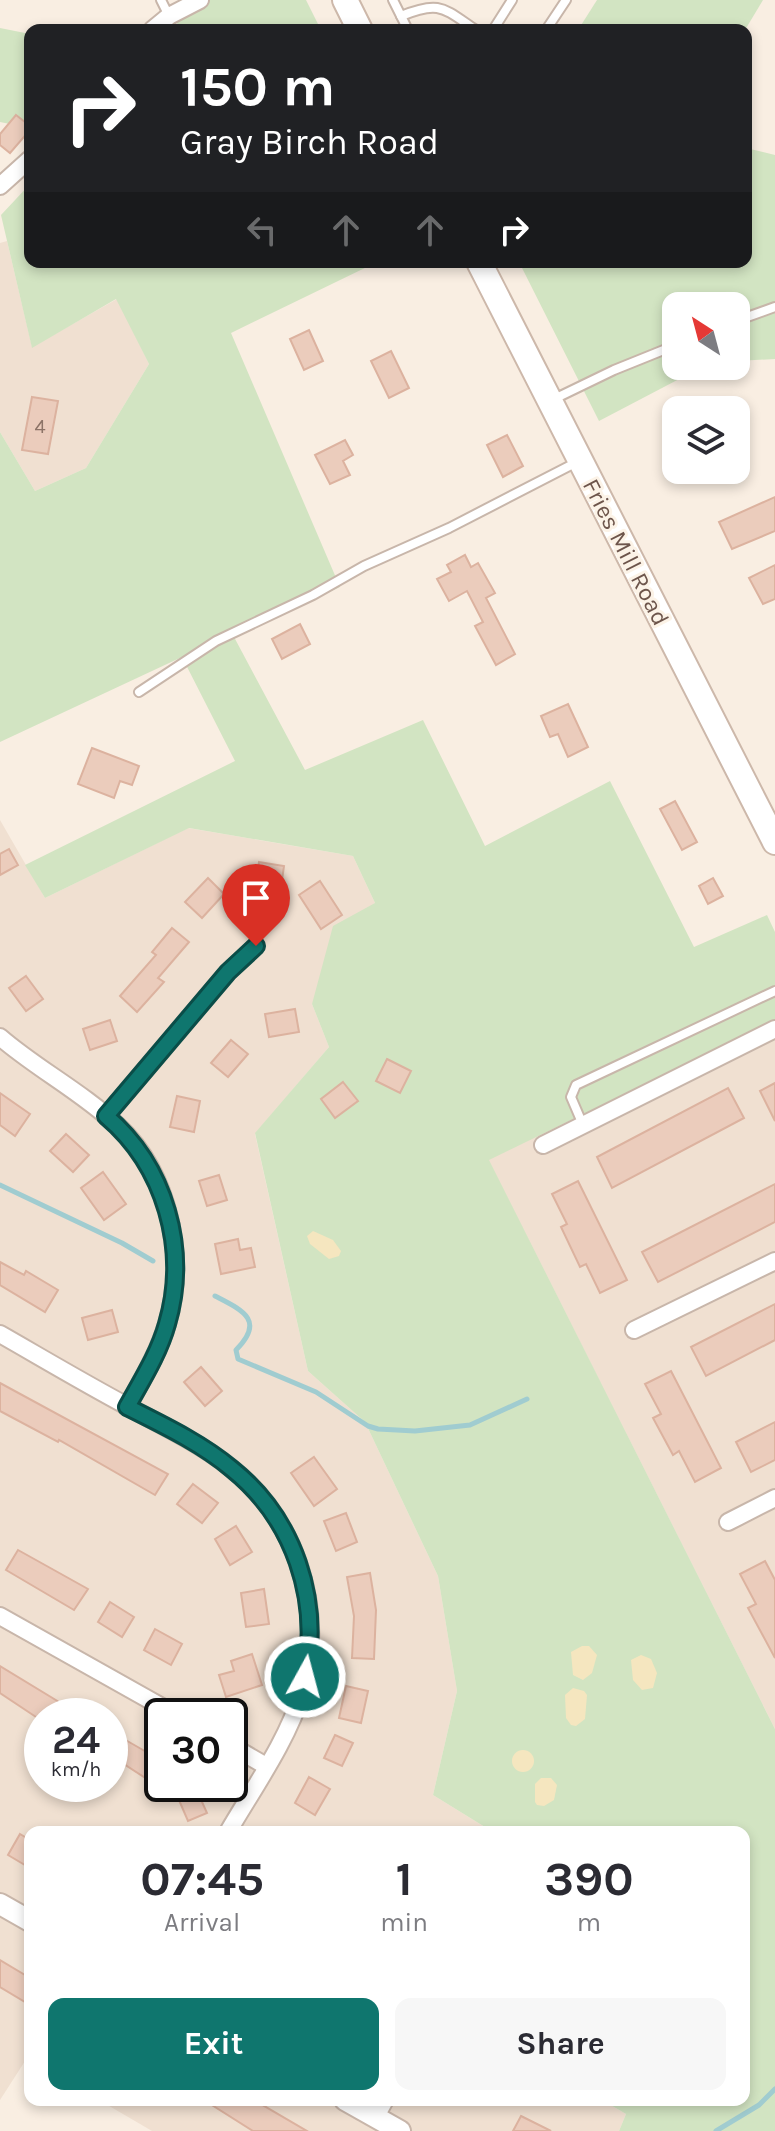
<!DOCTYPE html>
<html lang="en">
<head>
<meta charset="utf-8">
<style>
  body { margin:0; font-family:Karla,sans-serif; background:#f7f7f7; color:#2b2b33; height:100vh; display:flex; flex-direction:column; font-size:30px; white-space:nowrap }
  * { box-sizing:border-box; margin:0 }
  p { font-size:26px; color:#7c7c81 }
  .icon { flex:none; width:44px; height:44px; fill:none; stroke:currentColor; stroke-width:2; stroke-linecap:round; stroke-linejoin:round }
  .map { position:relative; flex:1; overflow:hidden }
  .sheet { position:absolute; left:24px; top:1826px; width:726px; height:280px; display:flex; flex-direction:column; background:#fff; border-radius:16px; box-shadow:0 4px 12px #0003 }
  .sheet>* { flex:none }
  .banner { position:absolute; left:24px; top:24px; width:728px; height:244px; border-radius:16px; box-shadow:0 4px 12px #0003; background:#202124; color:#fff; overflow:hidden }
  .needle { width:52px; rotate:324deg }
  .tools { position:absolute; left:662px; top:292px; display:grid; gap:16px }
  .tools a { display:grid; place-items:center; width:88px; height:88px; border-radius:16px; background:#fff; box-shadow:0 4px 12px #0003; font-size:40px }
  .speed { position:absolute; left:24px; top:1698px; display:flex; gap:16px; font-size:40px; font-weight:700; text-align:center }
  .speed>* { display:grid; place-content:center; width:104px; height:104px; border-radius:50%; background:#fff; box-shadow:0 4px 12px #0003; line-height:1 }
  .speed small { font-size:20px; font-weight:400 }
  .speed .limit { border:4px solid #111; border-radius:12px; background:#fff; color:#111 }
  .pin { position:absolute; display:grid; place-items:center; width:68px; height:68px; color:#fff; margin:-82px -34px; border-radius:50% 50% 50% 0; rotate:-45deg; box-shadow:0 0 8px #0007 }
  .pin .icon { rotate:45deg }
  .me { position:absolute; width:88px; margin:-44px; rotate:7deg; stroke-linejoin:round; filter:drop-shadow(0 0 6px #0008) }
  .turn { display:flex; align-items:center; gap:28px; height:168px; padding:0 24px; font-size:36px }
  .turn .icon { width:104px; height:104px; stroke-width:2.5 }
  .turn b { display:block; font-size:56px; line-height:68px }
  .lanes { display:flex; align-items:center; height:76px; padding:0 24px; background:#0003; justify-content:center; gap:40px; direction:ltr }
  .lanes .off { opacity:.35 }
  .eta { display:flex; justify-content:space-evenly; align-items:center; height:136px; text-align:center }
  .eta b { font-size:48px; font-weight:700; line-height:56px }
  .action { display:flex; gap:16px; margin-top:auto; padding:16px 24px }
  .action a { flex:1; height:92px; border-radius:16px; background:#0f766e; color:#fff; font-size:32px; font-weight:700; line-height:92px; text-align:center }
  .action a+a { background:#f7f7f7; color:#2b2b33 }
  .map>svg:first-child { display:block }
  .residential { fill:#f0e0d1; fill-rule:evenodd }
  .green { fill:#d2e4c2 }
  .sand { fill:#f5e6bf }
  .lines { fill:none; stroke-linecap:round; stroke-linejoin:round }
  .stream { stroke:#a0ccd0; stroke-width:5 }
  .building { fill:#ebccbc; stroke:#dcb29f; stroke-width:2 }
  .service-casing { stroke:#c8b6aa; stroke-width:12 }
  .minor-casing { stroke:#c8b6aa; stroke-width:20 }
  .tertiary-casing { stroke:#c8b6aa; stroke-width:24 }
  .secondary-casing { stroke:#cdb8aa; stroke-width:28 }
  .service { stroke:#fff; stroke-width:8 }
  .minor { stroke:#fff; stroke-width:16 }
  .tertiary { stroke:#fff; stroke-width:20 }
  .secondary { stroke:#fff; stroke-width:24 }
  .route-casing { stroke:#0a4d48; stroke-width:20 }
  .route { stroke:#0f766e; stroke-width:14 }
  .labels { text-anchor:middle; dominant-baseline:central; stroke-width:6; stroke-linejoin:round; paint-order:stroke }
  .number-label { font-size:20px; fill:#8c7367 }
  .street-label { font-size:24px; fill:#6d554b; stroke:#fcf3e7 }
</style>
</head>
<body>
<div class="map">
<svg width="775" height="2131" viewBox="0 0 775 2131">
  <rect width="100%" height="100%" fill="#f9eee2"/>
  <!-- residential -->
  <g class="residential">
    <path d="M7 241 32 347 117 299 149 364 86 468 35 491 0 432V243Z"/>
    <path d="M0 820 45 898 188 828 353 856 375 903 312 1004 329 1047 255 1134 308 1371 365 1422 438 1576 457 1691 433 1795 493 1832H30V2059L27 2058 0 2100ZM42 1716H110V1784H42ZM162 1716H230V1784H162Z"/>
    <path d="M775 1021V1729L488 1159Z"/>
    <path d="M99 2100H602L626 2114 619 2131H152Z"/>
  </g>
  <!-- green -->
  <g class="green">
    <path d="M205 0H306L321 30H175L181 12Z"/>
    <path d="M597 0H763L745 30H578Z"/>
    <path d="M0 28 30 34V128L0 122Z"/>
    <path d="M746 148 775 155V359L736 361V306H676V366H704L599 421 519 262H746Z"/>
    <path d="M30 184V262H367L369 266 231 333 340 587 234 637 305 770 423 720 485 846 610 781 694 947 767 915 775 932V1021L489 1160 775 1729V2131H619L626 2114 602 2100H744V1832H493L433 1795 457 1691 438 1576 365 1422 308 1371 255 1133 329 1047 312 1004 333 926 375 903 353 856 189 828 45 898 25 865 235 761 182 657 0 742V432L35 491 86 468 149 364 116 299 32 348 1 215Z"/>
  </g>
  <!-- sand -->
  <g class="sand">
    <path d="M313 1231 333 1240 341 1251 339 1256 329 1259 310 1244 307 1236Z"/>
    <path d="M582 1646H589L597 1655 592 1673 583 1680 573 1675 571 1652Z"/>
    <path d="M641 1655 651 1659 657 1673 653 1688 642 1690 633 1680 631 1660Z"/>
    <path d="M573 1688 584 1691 587 1695 585 1719 576 1726 571 1725 566 1718 565 1695Z"/>
    <circle cx="523" cy="1761" r="11"/>
    <path d="M541 1778H551L557 1785 554 1800 544 1806 537 1805 535 1802V1784Z"/>
  </g>
  <g class="lines">
    <!-- stream -->
    <g class="stream">
      <path d="M0 1185 122 1243 153 1261"/>
      <path d="M215 1296C242 1310 266 1320 236 1350L238 1359 316 1392 368 1426 378 1429 415 1431 470 1425 527 1399"/>
      <path d="M716 2131 759 2105 775 2089"/>
    </g>
  </g>
  <!-- building -->
  <g class="building">
    <path d="M16 115 30 126V130L10 153 0 145V134Z"/>
    <path d="M309 330 323 361 304 370 290 339Z"/>
    <path d="M391 351 409 388 389 398 371 361Z"/>
    <path d="M32 397 58 401 48 454 22 450Z"/>
    <path d="M507 435 523 466 503 477 487 445Z"/>
    <path d="M345 440 353 455 343 461 350 475 330 484 315 455Z"/>
    <path d="M775 497V531L732 549 719 522Z"/>
    <path d="M465 555 471 567 478 563 495 593 486 598 515 654 496 665 475 626 483 622 467 591 449 601 437 579 451 572 447 565Z"/>
    <path d="M775 565V599L763 604 749 578Z"/>
    <path d="M300 624 310 644 282 659 272 639Z"/>
    <path d="M568 704 588 747 568 757 558 734 550 737 541 716Z"/>
    <path d="M92 748 139 766 132 785 120 781 114 798 78 784Z"/>
    <path d="M675 801 697 842 682 850 660 809Z"/>
    <path d="M9 849 18 865 0 875V854Z"/>
    <path d="M259 862 284 866 281 887 256 883Z"/>
    <path d="M208 878 224 894 202 918 185 902Z"/>
    <path d="M713 878 723 896 708 904 699 886Z"/>
    <path d="M320 881 342 915 321 929 299 895Z"/>
    <path d="M172 928 189 942 158 978 164 982 137 1012 120 996 156 955 152 952Z"/>
    <path d="M26 976 43 999 26 1011 9 988Z"/>
    <path d="M295 1009 299 1032 269 1037 265 1014Z"/>
    <path d="M110 1020 117 1041 90 1050 83 1029Z"/>
    <path d="M231 1040 248 1054 228 1077 211 1063Z"/>
    <path d="M387 1059 411 1071 400 1093 376 1081Z"/>
    <path d="M343 1082 358 1101 335 1118 321 1099Z"/>
    <path d="M775 1083V1121L760 1091Z"/>
    <path d="M728 1088 744 1118 612 1188 597 1157Z"/>
    <path d="M0 1093 30 1114 15 1136 0 1125Z"/>
    <path d="M177 1096 200 1101 194 1132 170 1127Z"/>
    <path d="M66 1134 89 1155 73 1172 50 1151Z"/>
    <path d="M103 1172 126 1204 104 1220 81 1188Z"/>
    <path d="M219 1175 227 1200 207 1206 199 1181Z"/>
    <path d="M578 1181 627 1280 600 1293 586 1264 580 1267 561 1227 567 1224 552 1194Z"/>
    <path d="M775 1184V1222L658 1282 642 1252Z"/>
    <path d="M238 1239 240 1250 251 1248 255 1267 221 1274 215 1244Z"/>
    <path d="M0 1262 24 1275 26 1271 58 1290 45 1312 0 1285Z"/>
    <path d="M775 1304V1340L706 1376 691 1347Z"/>
    <path d="M112 1310 118 1332 88 1340 82 1318Z"/>
    <path d="M201 1367 222 1391 205 1406 184 1382Z"/>
    <path d="M671 1371 721 1468 695 1482 679 1451 673 1455 653 1418 661 1414 645 1384Z"/>
    <path d="M0 1383 168 1474 155 1495 59 1440 58 1442 0 1411Z"/>
    <path d="M775 1422V1460L751 1472 736 1442Z"/>
    <path d="M314 1457 337 1489 314 1506 291 1473Z"/>
    <path d="M193 1484 218 1503 202 1523 177 1504Z"/>
    <path d="M346 1513 357 1542 336 1551 324 1521Z"/>
    <path d="M236 1526 252 1552 230 1565 215 1539Z"/>
    <path d="M18 1550 88 1589 74 1610 6 1570Z"/>
    <path d="M765 1561 775 1580V1658L748 1608 756 1604 740 1574Z"/>
    <path d="M370 1573 376 1610 374 1659 352 1658 354 1616 347 1577Z"/>
    <path d="M264 1589 269 1624 246 1627 241 1593Z"/>
    <path d="M110 1602 134 1617 122 1637 98 1622Z"/>
    <path d="M155 1629 182 1644 171 1665 144 1650Z"/>
    <path d="M252 1654 262 1685 226 1697 219 1675 234 1671 231 1661Z"/>
    <path d="M0 1666 64 1705 57 1716H42V1721L0 1693Z"/>
    <path d="M346 1686 368 1691 361 1723 339 1718Z"/>
    <path d="M110 1731 162 1761 150 1781 110 1755Z"/>
    <path d="M335 1735 353 1743 342 1766 324 1758Z"/>
    <path d="M309 1777 330 1789 315 1815 295 1803Z"/>
    <path d="M172 1784H194L207 1813 188 1821Z"/>
    <path d="M20 1834 30 1840V1868L8 1855Z"/>
    <path d="M0 1960 30 1978V2005L0 1987Z"/>
    <path d="M204 2100H254L307 2131H253Z"/>
    <path d="M521 2116 551 2131H513Z"/>
  </g>
  <g class="lines">
    <!-- service casing -->
    <g class="service-casing">
      <g id="service">
        <path d="M161 0 169 16"/>
        <path d="M393 0 408 30"/>
        <path d="M401 16C440 0 443 8 476 30"/>
        <path d="M493 30 512 0"/>
        <path d="M546 30 566 0"/>
        <path d="M736 321 775 307"/>
        <path d="M552 400 614 370 676 345"/>
        <path d="M139 692 216 641 313 595 364 566 449 528 579 461"/>
        <path d="M583 1125 571 1097 576 1085 775 991"/>
      </g>
    </g>
    <!-- minor casing -->
    <g class="minor-casing">
      <g id="minor">
        <path d="M152 30 169 16 200 0"/>
        <path d="M0 186 30 159"/>
        <path d="M0 1037C37 1069 82 1092 118 1126 169 1173 187 1258 167 1324 158 1354 142 1380 127 1407"/>
        <path d="M106 1116 228 972 256 946"/>
        <path d="M543 1145 775 1029"/>
        <path d="M634 1330 775 1261"/>
        <path d="M0 1334C42 1358 84 1383 127 1406 162 1426 200 1443 231 1468 298 1521 325 1611 302 1692 288 1740 253 1789 228 1832"/>
        <path d="M728 1522 775 1498"/>
        <path d="M0 1616 178 1716"/>
        <path d="M230 1745 266 1766"/>
        <path d="M375 2118 385 2100"/>
      </g>
    </g>
    <!-- tertiary casing -->
    <g class="tertiary-casing">
      <g id="tertiary">
        <path d="M0 1904 30 1921"/>
        <path d="M345 2100 400 2131"/>
      </g>
    </g>
    <!-- secondary casing -->
    <g class="secondary-casing">
      <g id="secondary">
        <path d="M345 0 360 30"/>
        <path d="M479 262 775 842"/>
      </g>
    </g>
    <!-- service -->
    <use href="#service" class="service"/>
    <!-- minor -->
    <use href="#minor" class="minor"/>
    <!-- tertiary -->
    <use href="#tertiary" class="tertiary"/>
    <!-- secondary -->
    <use href="#secondary" class="secondary"/>
  </g>
  <g class="lines">
    <!-- route casing -->
    <g class="route-casing">
      <path id="route" d="M256 946 228 972 106 1116C165 1166 189 1249 167 1324 159 1353 142 1380 127 1407 163 1425 201 1443 232 1469 294 1519 321 1599 305 1677"/>
    </g>
    <!-- route -->
    <use href="#route" class="route"/>
  </g>
  <g class="labels">
    <!-- number labels -->
    <g class="number-label">
      <text x="40" y="426">4</text>
    </g>
    <!-- street labels -->
    <g class="street-label">
      <text transform="translate(626 552) rotate(63)">Fries Mill Road</text>
    </g>
  </g>
</svg>
<div class="tools">
<a><svg class="needle" viewBox="-14 -14 28 28"><path d="M0-13l5 13h-10z" fill="#e53935"/><path d="M0 13l5-13h-10z" fill="#7c7c81"/></svg></a>
<a><svg class="icon" aria-label="layers" viewBox="0 0 24 24"><path d="M12 4l9 5-9 5-9-5zM3 14l9 5 9-5"/></svg></a>
</div>
<div class="speed"><div>24<small>km/h</small></div><div class="limit">30</div></div>
<div class="pin" style="left:256px;top:946px;background:#d93025"><svg class="icon" aria-label="arrive" viewBox="0 0 24 24"><path d="M6 21V4h12l-3 4 3 4H6"/></svg></div>
<svg class="me" style="left:305px;top:1677px" viewBox="-20 -20 40 40"><circle r="17" fill="#0f766e" stroke="#fff" stroke-width="3"/><path d="M0-11L8 9 0 5-8 9z" fill="#fff"/></svg>
<div class="banner">
<div class="turn"><svg class="icon" aria-label="right" viewBox="0 0 24 24"><path d="M7 20v-9h11M14 6l5 5-5 5"/></svg><div><b>150 m</b>Gray Birch Road</div></div>
<div class="lanes"><svg class="icon off" aria-label="left" viewBox="0 0 24 24"><path d="M17 20v-9H6M10 6l-5 5 5 5"/></svg><svg class="icon off" aria-label="ahead" viewBox="0 0 24 24"><path d="M12 20V5M6 11l6-6 6 6"/></svg><svg class="icon off" aria-label="ahead" viewBox="0 0 24 24"><path d="M12 20V5M6 11l6-6 6 6"/></svg><svg class="icon" aria-label="right" viewBox="0 0 24 24"><path d="M7 20v-9h11M14 6l5 5-5 5"/></svg></div>
</div>
<section class="sheet">
<div class="eta">
<div><b>07:45</b><p>Arrival</p></div>
<div><b>1</b><p>min</p></div>
<div><b>390</b><p>m</p></div>
</div>
<div class="action"><a>Exit</a><a>Share</a></div>
</section>
</div>
</body>
</html>
